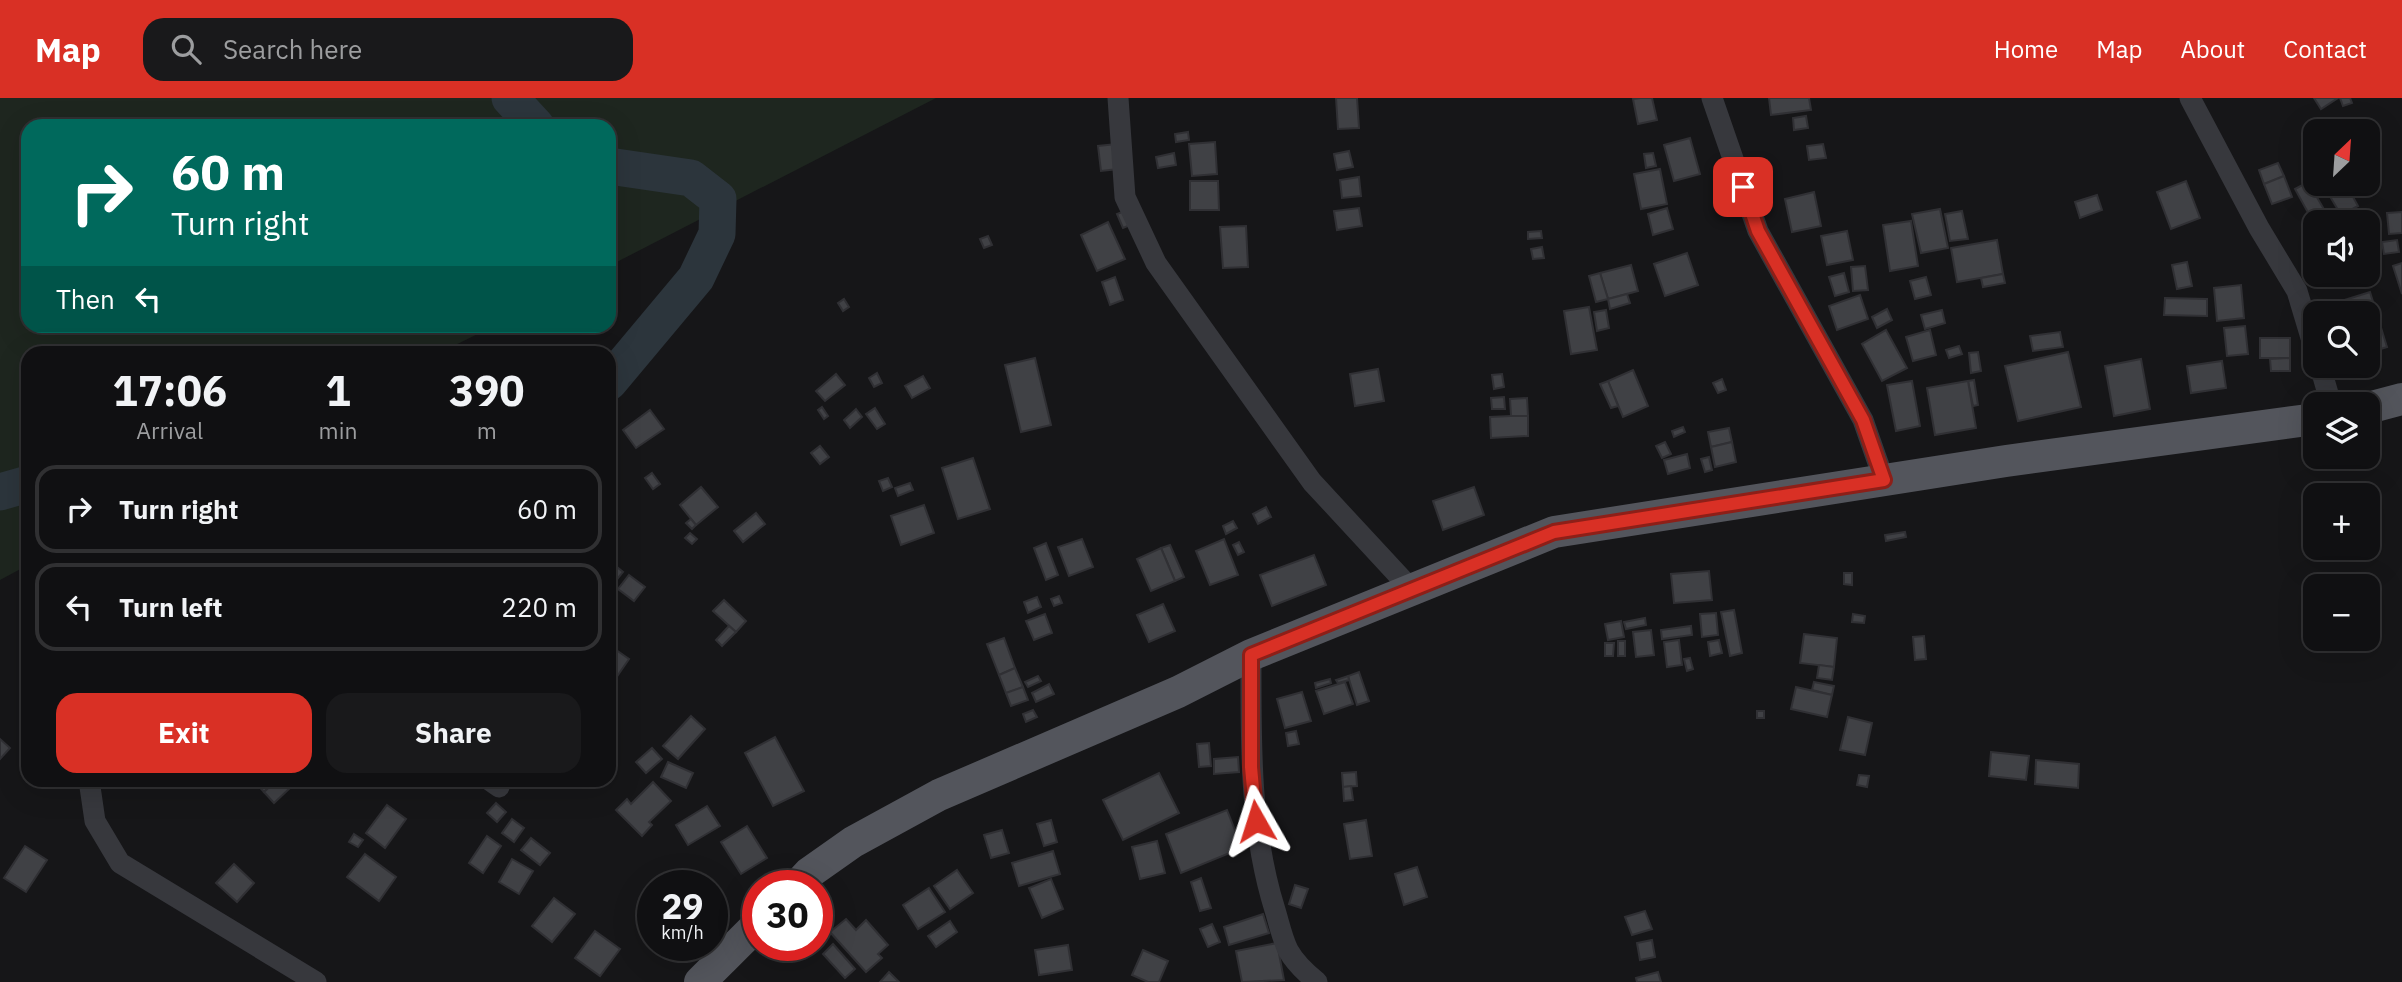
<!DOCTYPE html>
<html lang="en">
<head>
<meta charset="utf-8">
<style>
  body { margin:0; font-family:"IBM Plex Sans",sans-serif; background:#19191b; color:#f1f3f6; height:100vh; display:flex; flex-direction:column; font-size:26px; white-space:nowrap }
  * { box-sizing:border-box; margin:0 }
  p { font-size:23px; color:#9c9d9f }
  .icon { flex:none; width:38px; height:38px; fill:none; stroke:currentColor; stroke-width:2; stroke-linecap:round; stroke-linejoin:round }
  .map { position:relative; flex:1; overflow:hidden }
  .panel { position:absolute; left:21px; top:248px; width:595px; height:441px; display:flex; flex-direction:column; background:#101012; border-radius:21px; box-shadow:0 7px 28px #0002,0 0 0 2px #303032 }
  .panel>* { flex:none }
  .banner { position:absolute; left:21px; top:21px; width:595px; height:214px; border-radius:21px; box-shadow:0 7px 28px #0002,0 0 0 2px #303032; background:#00695c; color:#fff; overflow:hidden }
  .needle { width:46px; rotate:25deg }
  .fabs { position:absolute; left:2303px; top:21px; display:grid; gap:14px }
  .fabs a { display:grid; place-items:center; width:77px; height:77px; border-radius:14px; background:#101012; box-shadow:0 7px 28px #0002,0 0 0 2px #303032; font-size:35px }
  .speed { position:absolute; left:637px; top:772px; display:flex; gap:14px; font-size:35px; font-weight:700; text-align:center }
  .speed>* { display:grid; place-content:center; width:91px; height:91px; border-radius:50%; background:#101012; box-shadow:0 7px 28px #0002,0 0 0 2px #303032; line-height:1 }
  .speed small { font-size:18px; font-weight:400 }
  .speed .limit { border:10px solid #d22; background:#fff; color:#111 }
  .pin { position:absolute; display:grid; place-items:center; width:60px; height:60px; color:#fff; margin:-30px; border-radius:14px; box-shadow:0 4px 10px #0006 }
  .me { position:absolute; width:77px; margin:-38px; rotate:354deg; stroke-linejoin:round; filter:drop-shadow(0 0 5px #0008) }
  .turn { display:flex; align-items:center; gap:24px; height:147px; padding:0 35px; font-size:32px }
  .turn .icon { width:91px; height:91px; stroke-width:2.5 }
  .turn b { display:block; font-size:49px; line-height:60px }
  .then { display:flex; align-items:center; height:66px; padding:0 35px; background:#0003; gap:14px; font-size:26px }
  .eta { display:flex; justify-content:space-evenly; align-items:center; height:119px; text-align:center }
  .eta b { font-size:42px; font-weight:800; line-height:49px }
  .cta { display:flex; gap:14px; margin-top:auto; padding:14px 35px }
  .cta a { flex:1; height:80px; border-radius:21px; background:#d93025; color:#fff; font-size:28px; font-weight:800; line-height:80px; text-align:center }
  .cta a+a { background:#19191b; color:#f1f3f6 }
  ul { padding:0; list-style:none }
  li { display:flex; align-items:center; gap:21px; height:88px; margin:0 14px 10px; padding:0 21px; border:4px solid #303032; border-radius:21px }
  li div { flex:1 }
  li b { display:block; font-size:26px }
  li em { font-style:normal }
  header { display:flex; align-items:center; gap:42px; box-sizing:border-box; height:98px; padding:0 35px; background:#d93025; color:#fff }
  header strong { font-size:33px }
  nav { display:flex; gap:38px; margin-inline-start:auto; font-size:24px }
  .search { width:490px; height:63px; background:#19191b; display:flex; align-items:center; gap:18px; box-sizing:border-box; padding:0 24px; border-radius:21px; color:#9c9d9f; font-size:26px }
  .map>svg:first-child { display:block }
  .green { fill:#1e261f }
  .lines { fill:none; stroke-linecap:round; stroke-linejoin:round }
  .river { stroke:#2c353c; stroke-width:37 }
  .building { fill:#404145; stroke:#303034; stroke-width:2 }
  .minor { stroke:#37383d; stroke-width:21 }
  .primary { stroke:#53555c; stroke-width:32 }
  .route-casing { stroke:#8d1f18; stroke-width:18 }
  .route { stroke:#d93025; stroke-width:12 }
</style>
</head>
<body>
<header>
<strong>Map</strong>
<div class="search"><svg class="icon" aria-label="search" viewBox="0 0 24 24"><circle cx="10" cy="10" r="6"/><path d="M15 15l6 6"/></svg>Search here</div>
<nav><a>Home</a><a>Map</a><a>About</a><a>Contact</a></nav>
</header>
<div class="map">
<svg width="2402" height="884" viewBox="0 0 2402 884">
  <rect width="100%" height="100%" fill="#161618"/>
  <!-- green -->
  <path class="green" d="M0 0H936L609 168V28H28V228H494L439 255 28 256V467L0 482Z"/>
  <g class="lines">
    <!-- river -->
    <g class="river">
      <path d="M510 0 536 28"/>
      <path d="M609 68 691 80 718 101 717 136 696 180 609 284"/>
      <path d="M0 394 28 386"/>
    </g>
  </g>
  <!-- building -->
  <g class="building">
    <path d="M1336 0H1357L1359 30 1338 31Z"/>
    <path d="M1640 0H1652L1657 22 1638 26 1633 1Z"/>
    <path d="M1769 0H1809L1811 12 1771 17Z"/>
    <path d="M2314 0H2338L2321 11Z"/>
    <path d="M2340 0H2350L2352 5 2343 8Z"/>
    <path d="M1806 18 1808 30 1794 32 1793 20Z"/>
    <path d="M1188 34 1189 42 1176 44 1175 36Z"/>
    <path d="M1690 40 1700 76 1674 83 1664 47Z"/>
    <path d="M1215 44 1217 76 1192 78 1189 46Z"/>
    <path d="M1116 46 1118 71 1101 73 1098 48Z"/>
    <path d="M1823 46 1826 60 1809 62 1807 48Z"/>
    <path d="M1349 53 1353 69 1337 72 1334 56Z"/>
    <path d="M1174 55 1176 67 1158 70 1156 59Z"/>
    <path d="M1653 55 1656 68 1646 70 1644 56Z"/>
    <path d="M2278 65 2284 78 2264 86 2259 72Z"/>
    <path d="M1660 71 1667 106 1641 111 1634 76Z"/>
    <path d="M2284 78 2292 99 2272 106 2264 86Z"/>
    <path d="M1359 79 1361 98 1342 100 1340 82Z"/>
    <path d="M1190 83H1218L1219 112H1190Z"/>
    <path d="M2186 83 2200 120 2171 131 2157 94Z"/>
    <path d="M2308 84 2325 113 2311 120 2295 91Z"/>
    <path d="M2334 86H2346L2358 108 2341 117 2325 90Z"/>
    <path d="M1814 94 1821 128 1792 134 1785 101Z"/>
    <path d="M2097 97 2102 112 2080 120 2075 104Z"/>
    <path d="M1359 110 1362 128 1337 132 1334 113Z"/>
    <path d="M1667 110 1673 131 1653 137 1648 116Z"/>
    <path d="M1129 111 1135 125 1123 130 1117 116Z"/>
    <path d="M1940 111 1948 150 1921 155 1912 116Z"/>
    <path d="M1962 113 1968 141 1950 143 1945 116Z"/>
    <path d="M2402 114V135L2389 136 2387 115Z"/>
    <path d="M2332 117 2334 124H2324L2323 120Z"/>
    <path d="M1911 123 1918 168 1890 173 1883 127Z"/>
    <path d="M1108 124 1125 161 1097 173 1081 137Z"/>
    <path d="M1246 128 1248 169 1223 170 1220 129Z"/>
    <path d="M1541 133 1542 140 1528 141V134Z"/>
    <path d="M1847 133 1853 162 1827 167 1821 138Z"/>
    <path d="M988 138 992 147 984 150 980 141Z"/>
    <path d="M1997 142 2003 176 1957 184 1951 150Z"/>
    <path d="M2397 142 2399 154 2384 156 2382 144Z"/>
    <path d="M1542 149 1544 160 1533 161 1531 151Z"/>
    <path d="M1687 155 1698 187 1665 198 1654 166Z"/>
    <path d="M2187 164 2192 188 2177 191 2172 167Z"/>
    <path d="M2402 165V196L2393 168Z"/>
    <path d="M1631 167 1638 193 1608 201 1600 175Z"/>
    <path d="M1865 168 1868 192 1853 193 1851 169Z"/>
    <path d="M1600 175 1608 201 1596 204 1589 178Z"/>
    <path d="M1844 175 1849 194 1835 198 1829 179Z"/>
    <path d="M2003 176 2005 185 1983 189 1981 180Z"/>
    <path d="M1115 179 1123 202 1110 207 1102 184Z"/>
    <path d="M1926 179 1931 197 1915 201 1910 183Z"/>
    <path d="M2241 187 2244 220 2217 223 2214 190Z"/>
    <path d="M2370 194 2387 249 2368 255V215H2335L2332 206Z"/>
    <path d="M1627 196 1630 205 1610 211 1608 201Z"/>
    <path d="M1860 197 1868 221 1837 232 1829 208Z"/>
    <path d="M2165 200 2207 201V218L2164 217Z"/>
    <path d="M844 201 849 209 843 213 838 205Z"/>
    <path d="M1589 209 1597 252 1571 256 1564 213Z"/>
    <path d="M1887 211 1892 222 1877 230 1872 219Z"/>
    <path d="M1606 212 1609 230 1597 233 1594 214Z"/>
    <path d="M1942 212 1945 225 1925 231 1921 217Z"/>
    <path d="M2245 228 2248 256 2227 258 2224 230Z"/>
    <path d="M1886 232 1907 270 1882 283 1862 246Z"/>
    <path d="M1930 232 1936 257 1913 263 1906 239Z"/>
    <path d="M2060 234 2063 249 2033 253 2030 238Z"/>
    <rect x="2260" y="240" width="30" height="20"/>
    <path d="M1959 248 1962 256 1949 260 1946 252Z"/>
    <path d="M1978 254 1981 273 1971 275 1969 255Z"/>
    <path d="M2068 254 2081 309 2018 323 2005 268Z"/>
    <path d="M1035 260 1051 327 1021 334 1005 267Z"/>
    <path d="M2290 260V273H2271L2270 261Z"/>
    <path d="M2141 261 2150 311 2114 318 2105 268Z"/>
    <path d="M2222 263 2226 290 2191 295 2187 268Z"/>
    <path d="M1378 271 1384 303 1355 308 1350 276Z"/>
    <path d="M1633 272 1648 308 1623 319 1608 283Z"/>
    <path d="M877 275 882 285 874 289 869 280Z"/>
    <path d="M836 276 845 287 825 303 816 293Z"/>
    <path d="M1502 276 1504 289 1494 291 1492 277Z"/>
    <path d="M923 278 930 290 912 300 905 288Z"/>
    <path d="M1722 281 1726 292 1718 295 1713 285Z"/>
    <path d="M1974 282 1978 307 1973 308 1968 283Z"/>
    <path d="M1608 283 1618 308 1611 310 1600 286Z"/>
    <path d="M1912 283 1920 328 1896 333 1887 287Z"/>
    <path d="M1968 283 1976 330 1935 337 1927 290Z"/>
    <path d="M1504 299 1505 311H1492L1491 300Z"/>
    <path d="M1527 300 1528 318H1511L1510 301Z"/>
    <path d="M822 309 828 318 824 321 818 312Z"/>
    <path d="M875 310 885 326 877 331 866 316Z"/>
    <path d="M856 311 862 319 850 330 844 322Z"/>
    <path d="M650 312 664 331 636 350 623 332Z"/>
    <path d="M1511 318H1528V338L1491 340 1490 319Z"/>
    <path d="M1683 329 1685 334 1674 339 1672 333Z"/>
    <path d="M1729 330 1732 344 1711 349 1708 334Z"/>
    <path d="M1665 344 1671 356 1662 360 1656 348Z"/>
    <path d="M1732 344 1736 364 1715 369 1711 349Z"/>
    <path d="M820 348 829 359 820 366 811 355Z"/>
    <path d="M1687 356 1690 370 1668 376 1664 362Z"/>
    <path d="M1709 359 1712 372 1705 374 1701 361Z"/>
    <path d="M973 360 990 411 958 421 942 370Z"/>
    <path d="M652 375 660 386 653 391 645 380Z"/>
    <path d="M888 380 892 389 883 393 879 383Z"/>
    <path d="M910 385 913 392 898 398 895 390Z"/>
    <path d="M701 389 718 409 696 427 680 407Z"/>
    <path d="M1474 389 1484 417 1443 432 1433 403Z"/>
    <path d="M924 407 934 435 901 447 891 418Z"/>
    <path d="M1266 409 1271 419 1258 426 1253 416Z"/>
    <path d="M756 415 765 426 743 444 734 433Z"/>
    <path d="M691 421 696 427 692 431 686 425Z"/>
    <path d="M1233 423 1237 430 1226 436 1223 428Z"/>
    <path d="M1905 434 1906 439 1886 443 1885 437Z"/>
    <path d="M690 435 697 441 692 446 685 440Z"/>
    <path d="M1082 441 1093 469 1069 478 1058 449Z"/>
    <path d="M1224 441 1238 477 1210 487 1196 453Z"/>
    <path d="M1239 444 1244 454 1238 457 1233 447Z"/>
    <path d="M1046 445 1058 477 1046 482 1034 450Z"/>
    <path d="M1170 447 1184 479 1175 483 1161 450Z"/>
    <path d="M1161 450 1175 483 1151 493 1137 461Z"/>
    <path d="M1314 457 1326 487 1272 508 1260 477Z"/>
    <path d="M617 469 623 474 614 485 609 478Z"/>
    <path d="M1709 473 1712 502 1674 505 1671 476Z"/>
    <path d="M1844 475H1852V487L1844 486Z"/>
    <path d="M629 477 645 489 634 503 618 491Z"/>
    <path d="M1059 498 1062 505 1054 508 1051 501Z"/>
    <path d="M1037 499 1041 509 1028 515 1024 504Z"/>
    <path d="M724 502 746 523 736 534 713 513Z"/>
    <path d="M1163 506 1175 533 1149 544 1137 517Z"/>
    <path d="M1734 512 1742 555 1730 558 1721 514Z"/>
    <path d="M1716 515 1718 537 1702 539 1700 516Z"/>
    <path d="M1045 516 1052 535 1034 542 1026 523Z"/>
    <path d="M1853 516 1865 518 1864 525 1852 524Z"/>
    <path d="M1645 520 1646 527 1626 531 1624 524Z"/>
    <path d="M1621 523 1624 539 1608 542 1605 526Z"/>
    <path d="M729 528 736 534 722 548 716 542Z"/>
    <path d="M1691 528 1692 537 1662 541 1661 532Z"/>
    <path d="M1651 532 1654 557 1636 559 1633 534Z"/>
    <path d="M1804 536 1837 540 1834 569 1800 565Z"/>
    <path d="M1924 538 1926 561 1915 562 1913 539Z"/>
    <path d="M1004 540 1015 570 999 577 987 546Z"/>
    <path d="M1679 542 1682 567 1667 569 1664 544Z"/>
    <path d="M1719 542 1722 555 1710 558 1708 544Z"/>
    <rect x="1618" y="543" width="7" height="15"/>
    <path d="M1605 545H1614L1613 558H1605Z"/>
    <path d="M609 547 629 561 609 590Z"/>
    <path d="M1690 560 1693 571 1687 573 1684 561Z"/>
    <path d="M1819 567 1834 569 1832 582 1817 580Z"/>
    <path d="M1015 570 1023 589 1006 595 999 577Z"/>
    <path d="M1359 574 1369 603 1357 607 1348 578Z"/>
    <path d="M1038 578 1041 583 1028 589 1025 584Z"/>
    <path d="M1348 578 1349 582 1338 585 1336 582Z"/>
    <path d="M1330 581 1331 585 1316 590 1315 585Z"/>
    <path d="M1345 584 1353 606 1324 616 1316 593Z"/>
    <path d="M1814 584 1834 588 1832 597 1812 592Z"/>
    <path d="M1049 586 1054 596 1036 604 1032 595Z"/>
    <path d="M1023 589 1028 602 1011 608 1006 595Z"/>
    <path d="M1796 589 1832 597 1827 619 1791 611Z"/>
    <path d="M1302 594 1311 623 1285 630 1277 601Z"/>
    <path d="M1033 612 1037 619 1026 624 1023 616Z"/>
    <rect x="1757" y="613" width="7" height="7"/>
    <path d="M691 618 705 631 678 661 663 648Z"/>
    <path d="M1848 619 1872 625 1865 657 1840 652Z"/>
    <path d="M1296 633 1299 646 1288 648 1286 635Z"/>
    <path d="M775 639 804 693 773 708 745 655Z"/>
    <path d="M0 641 10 650 0 661Z"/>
    <path d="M1209 645 1211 668 1199 669 1197 646Z"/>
    <path d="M652 650 662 661 646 675 636 664Z"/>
    <path d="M1991 654 2029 658 2026 682 1989 678Z"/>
    <path d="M1238 659 1239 674 1214 676V661Z"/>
    <path d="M2036 662 2079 666 2078 690 2035 686Z"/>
    <path d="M668 664 693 675 686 690 661 679Z"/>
    <path d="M1356 674 1357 688 1343 689 1342 675Z"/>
    <path d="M1159 675 1179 715 1123 742 1103 702Z"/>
    <path d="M1859 677 1869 678 1867 689 1857 687Z"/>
    <path d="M253 682H277L264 694Z"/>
    <path d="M277 682H281L289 691 274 705 264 694Z"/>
    <path d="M653 684 671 703 649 724 652 727 642 738 616 712 627 701 631 706Z"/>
    <path d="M1351 688 1353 702 1344 703 1343 689Z"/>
    <path d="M496 705 506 714 497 724 487 715Z"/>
    <path d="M387 707 406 721 385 750 366 735Z"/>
    <path d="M707 708 720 728 688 747 676 727Z"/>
    <path d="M1227 712 1242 750 1181 775 1166 736Z"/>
    <path d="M512 721 524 730 514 744 502 735Z"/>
    <path d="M1051 722 1057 744 1044 748 1037 726Z"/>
    <path d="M1366 722 1372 758 1350 761 1344 726Z"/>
    <path d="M747 728 767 760 741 776 721 744Z"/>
    <path d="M1002 732 1009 755 991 760 984 737Z"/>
    <path d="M354 736 363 742 358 749 349 744Z"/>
    <path d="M487 738 501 748 483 775 469 765Z"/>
    <path d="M531 740 550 755 540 767 521 752Z"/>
    <path d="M1157 743 1165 775 1140 781 1132 749Z"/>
    <path d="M25 748 47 762 26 794 4 780Z"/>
    <path d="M1053 753 1060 776 1019 788 1012 765Z"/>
    <path d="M365 756 396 779 379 803 347 779Z"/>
    <path d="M512 761 533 773 519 796 499 784Z"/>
    <path d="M234 766 254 785 237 804 216 785Z"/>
    <path d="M1417 769 1427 799 1404 807 1395 776Z"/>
    <path d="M957 772 973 795 950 811 934 788Z"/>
    <path d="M665 777 674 788H656L654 785Z"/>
    <path d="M1201 780 1211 810 1200 813 1191 784Z"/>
    <path d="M1051 781 1063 811 1042 820 1029 790Z"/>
    <path d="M1295 787 1308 791 1301 810 1289 806Z"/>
    <path d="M929 790 945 814 918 831 903 807Z"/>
    <path d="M554 800 575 816 552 844 532 828Z"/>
    <path d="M1645 813 1652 831 1632 837 1625 819Z"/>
    <path d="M1263 816 1269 835 1229 847 1224 829Z"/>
    <path d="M846 821 856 832 866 822 888 847 878 856 882 860 866 874 830 834Z"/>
    <path d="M950 823 957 834 936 849 928 838Z"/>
    <path d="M1212 826 1220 844 1208 849 1200 831Z"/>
    <path d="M595 833 620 851 600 878 575 860Z"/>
    <path d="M1652 842 1655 859 1640 862 1637 845Z"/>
    <path d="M1277 845 1284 882 1242 884 1236 853Z"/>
    <path d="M833 846 855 871 845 880 823 856Z"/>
    <path d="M1068 847 1072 872 1039 877 1035 852Z"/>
    <path d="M1143 852 1168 863 1159 884H1148L1132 877Z"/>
    <path d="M889 874 899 884H880Z"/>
    <path d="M1658 874 1661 884H1637L1636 880Z"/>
  </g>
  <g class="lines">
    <!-- minor -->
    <g class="minor">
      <path d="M1118 0 1125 99 1156 165 1312 384 1412 492"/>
      <path d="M1712 0 1758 133 1863 322 1884 382"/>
      <path d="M2190 0 2259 130 2297 193 2315 253"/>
      <path d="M2320 268 2331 306"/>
      <path d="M1251 557C1251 643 1249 729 1275 812 1279 825 1282 840 1288 852 1295 865 1306 875 1317 884"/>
      <path d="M89 682 95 723 120 765 316 884"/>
      <path d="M489 682 499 689"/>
    </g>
    <!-- primary -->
    <g class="primary">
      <path d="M2368 310 2402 301"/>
      <path d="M797 788 809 775 853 744 939 697 1178 594 1251 557 1554 434 2006 363 2315 321"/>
      <path d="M700 884 758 826"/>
    </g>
  </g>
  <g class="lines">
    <!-- route casing -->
    <g class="route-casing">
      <path id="route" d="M1256 723 1251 669V557L1554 434 1884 382 1863 322 1758 133 1743 89"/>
    </g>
    <!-- route -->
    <use href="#route" class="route"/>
  </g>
</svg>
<div class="fabs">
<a><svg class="needle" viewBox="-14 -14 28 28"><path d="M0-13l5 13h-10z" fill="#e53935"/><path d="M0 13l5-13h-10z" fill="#9c9d9f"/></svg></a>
<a><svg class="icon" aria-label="sound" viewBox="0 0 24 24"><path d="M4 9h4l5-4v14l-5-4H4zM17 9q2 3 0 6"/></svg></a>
<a><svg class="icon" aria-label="search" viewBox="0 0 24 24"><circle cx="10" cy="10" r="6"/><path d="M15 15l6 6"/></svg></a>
<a><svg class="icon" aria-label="layers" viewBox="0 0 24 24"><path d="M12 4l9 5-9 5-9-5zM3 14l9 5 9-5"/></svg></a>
<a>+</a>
<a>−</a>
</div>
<div class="speed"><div>29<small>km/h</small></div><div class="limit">30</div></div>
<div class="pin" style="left:1743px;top:89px;background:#d93025"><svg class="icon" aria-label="arrive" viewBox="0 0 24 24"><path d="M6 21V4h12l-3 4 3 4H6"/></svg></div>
<svg class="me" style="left:1256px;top:723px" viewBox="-20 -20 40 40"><path d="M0-17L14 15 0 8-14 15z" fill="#d93025" stroke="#fff" stroke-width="4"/></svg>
<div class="banner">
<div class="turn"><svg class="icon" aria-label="right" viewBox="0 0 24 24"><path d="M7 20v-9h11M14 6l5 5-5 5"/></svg><div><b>60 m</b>Turn right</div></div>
<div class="then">Then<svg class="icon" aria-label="left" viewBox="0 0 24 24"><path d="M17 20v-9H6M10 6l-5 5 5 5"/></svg></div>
</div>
<section class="panel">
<div class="eta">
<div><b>17:06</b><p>Arrival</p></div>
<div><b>1</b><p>min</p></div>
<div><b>390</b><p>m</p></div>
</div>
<ul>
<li><svg class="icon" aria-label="right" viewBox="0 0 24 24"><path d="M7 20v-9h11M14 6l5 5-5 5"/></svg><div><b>Turn right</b></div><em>60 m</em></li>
<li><svg class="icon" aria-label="left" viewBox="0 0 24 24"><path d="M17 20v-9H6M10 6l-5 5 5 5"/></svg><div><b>Turn left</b></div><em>220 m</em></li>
</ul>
<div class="cta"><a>Exit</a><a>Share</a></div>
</section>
</div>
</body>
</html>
